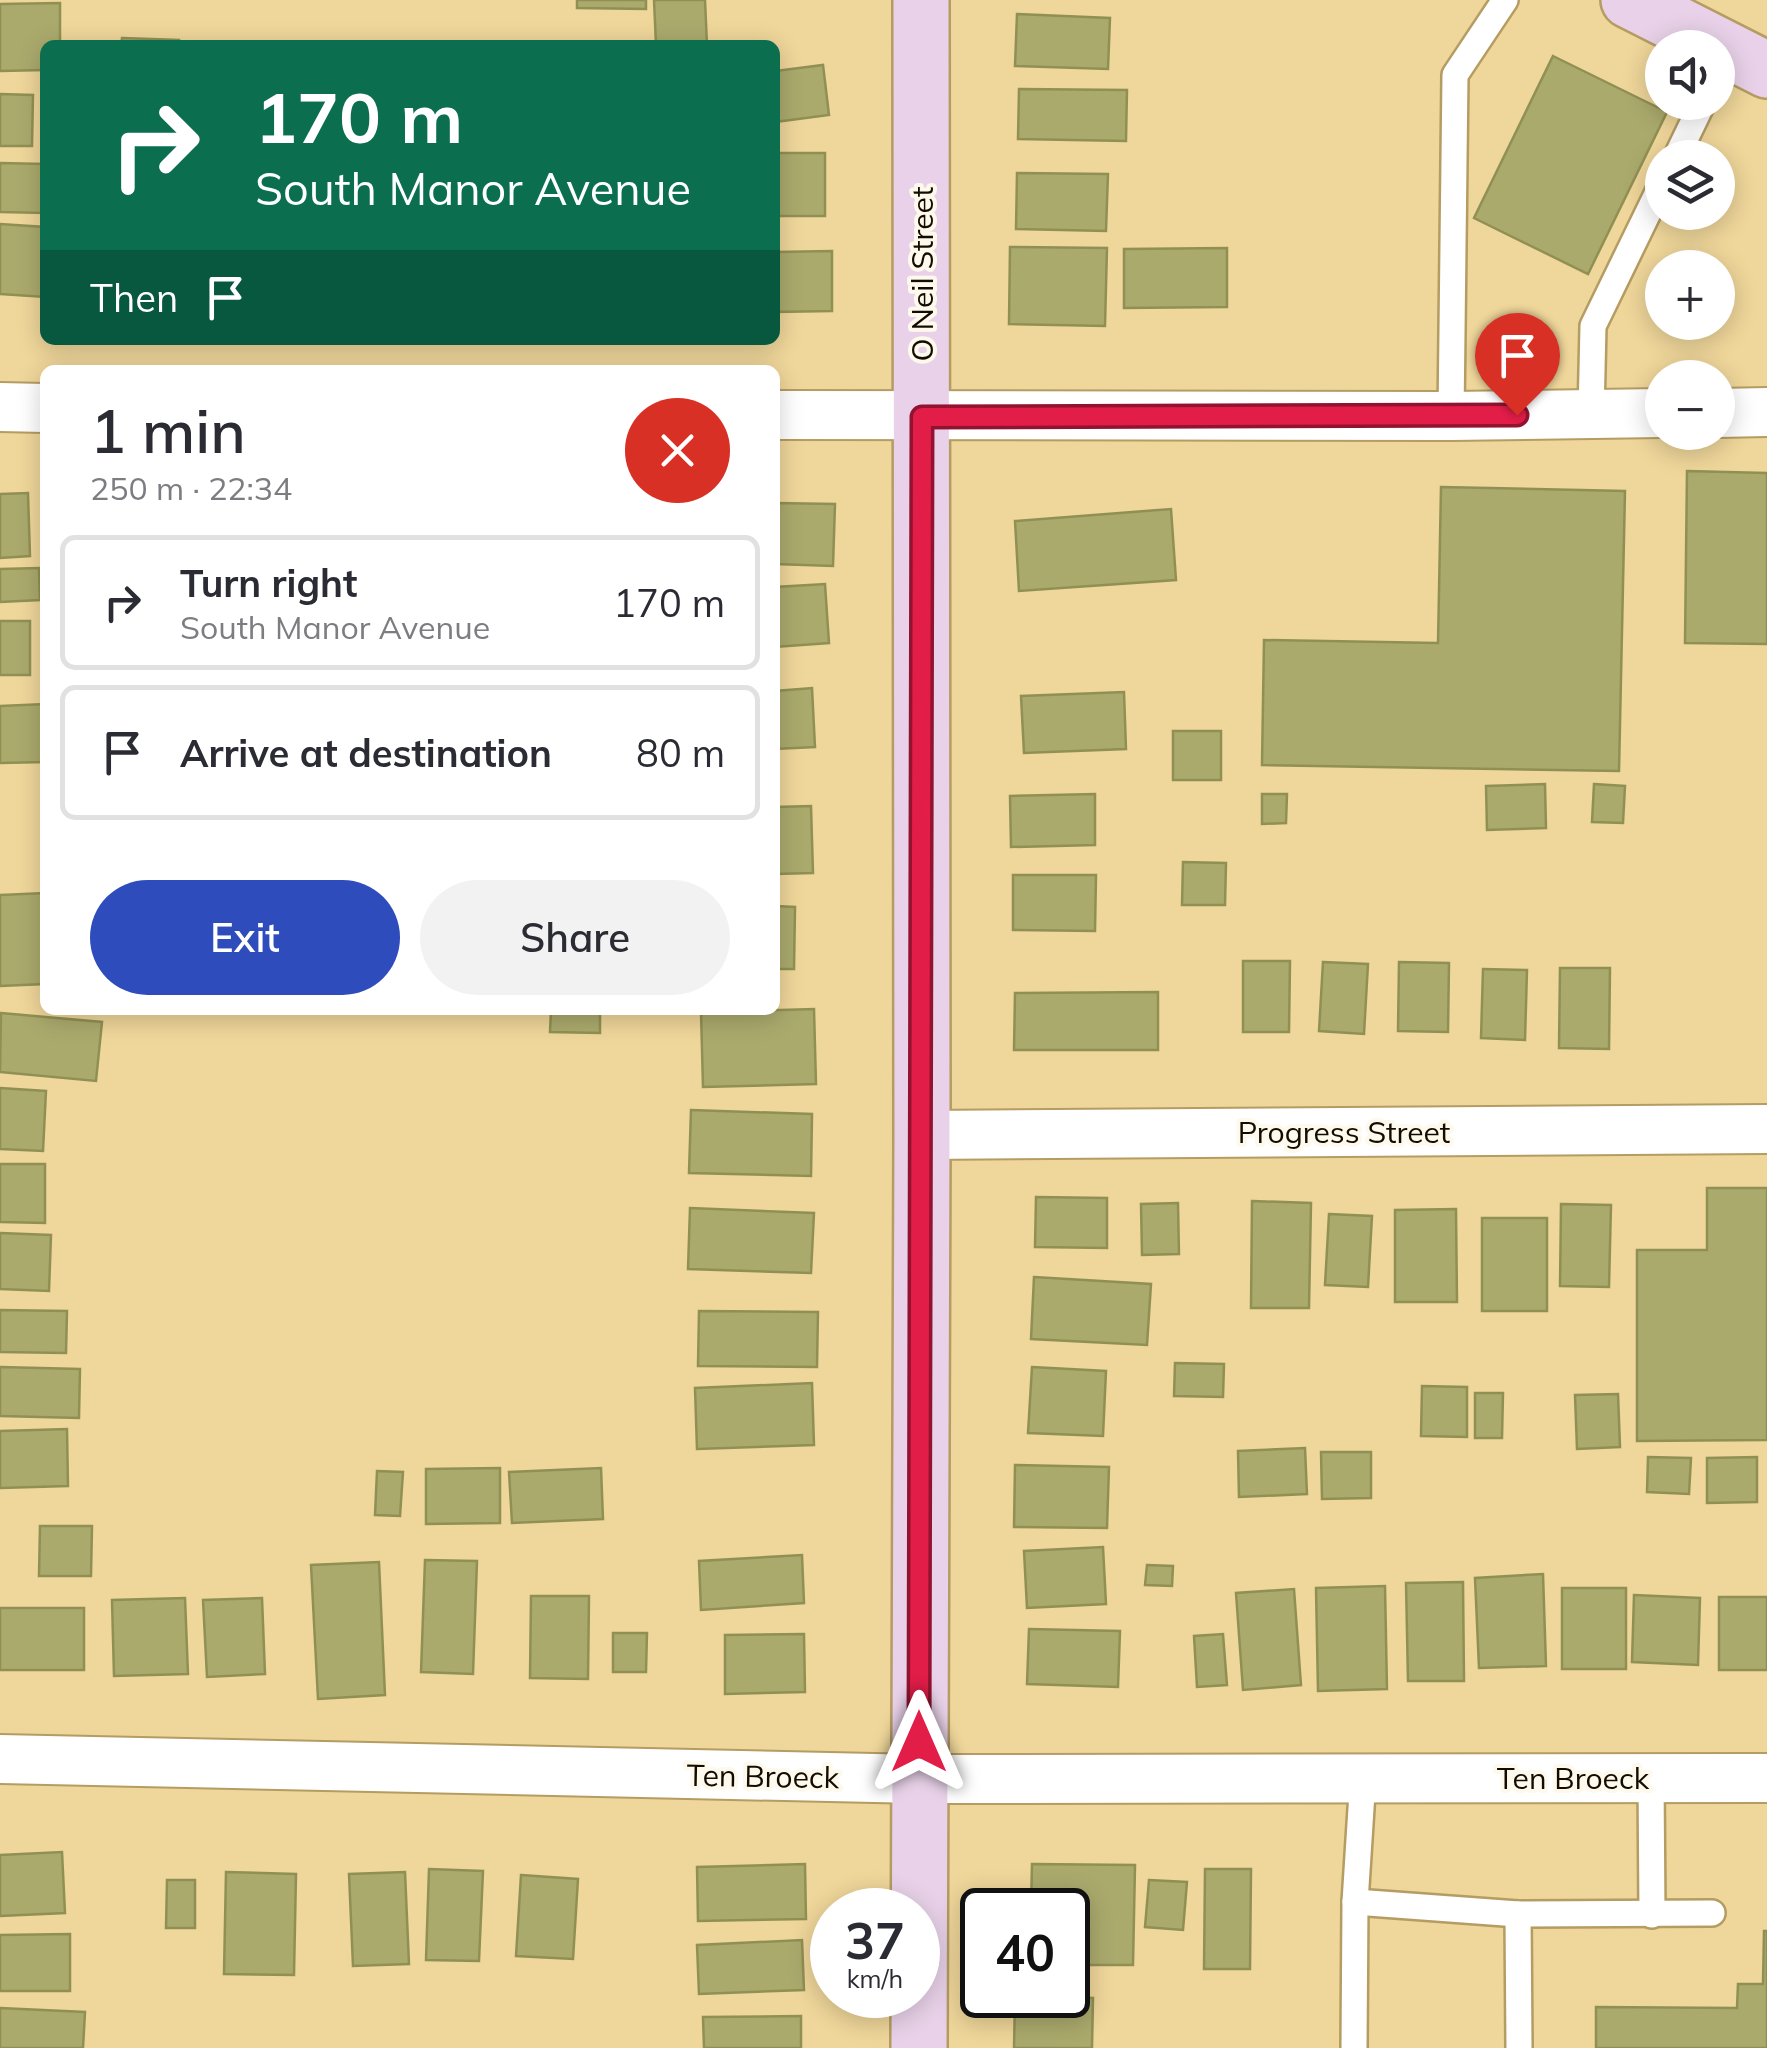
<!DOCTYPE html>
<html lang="en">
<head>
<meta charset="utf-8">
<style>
  body { margin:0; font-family:Mulish,sans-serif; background:#f2f2f3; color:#2b2b33; height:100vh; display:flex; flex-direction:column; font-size:38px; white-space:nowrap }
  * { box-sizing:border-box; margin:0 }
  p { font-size:32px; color:#7c7c81 }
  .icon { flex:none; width:55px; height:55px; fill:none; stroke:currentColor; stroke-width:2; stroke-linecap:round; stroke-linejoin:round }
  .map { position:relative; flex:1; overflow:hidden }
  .panel { position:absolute; left:40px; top:365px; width:740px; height:650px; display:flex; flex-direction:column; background:#fff; border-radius:15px; box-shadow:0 5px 25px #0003 }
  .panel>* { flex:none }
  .top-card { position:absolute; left:40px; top:40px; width:740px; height:305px; border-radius:15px; box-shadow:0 5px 25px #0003; background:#0b6e4f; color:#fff; overflow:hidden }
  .controls { position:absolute; left:1645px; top:30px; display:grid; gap:20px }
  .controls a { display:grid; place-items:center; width:90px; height:90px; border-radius:50%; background:#fff; box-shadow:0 5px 25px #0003; font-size:50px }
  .speed { position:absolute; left:810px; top:1888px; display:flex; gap:20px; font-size:50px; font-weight:700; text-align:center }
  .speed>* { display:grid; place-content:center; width:130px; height:130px; border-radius:50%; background:#fff; box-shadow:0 5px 25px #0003; line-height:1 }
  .speed small { font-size:25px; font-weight:400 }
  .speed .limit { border:5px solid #111; border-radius:15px; background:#fff; color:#111 }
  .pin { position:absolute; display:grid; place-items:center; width:85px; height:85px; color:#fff; margin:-102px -42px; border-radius:50% 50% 50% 0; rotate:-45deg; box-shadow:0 0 10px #0007 }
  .pin .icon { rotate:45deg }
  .me { position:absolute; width:110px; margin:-55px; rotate:0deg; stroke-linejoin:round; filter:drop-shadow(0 0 8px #0008) }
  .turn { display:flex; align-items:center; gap:35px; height:210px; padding:0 50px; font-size:45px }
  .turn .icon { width:130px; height:130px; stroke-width:2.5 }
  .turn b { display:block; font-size:70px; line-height:85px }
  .then { display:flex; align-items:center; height:95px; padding:0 50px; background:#0003; gap:20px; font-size:38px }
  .round { display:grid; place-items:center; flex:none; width:105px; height:105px; border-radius:52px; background:#f2f2f3 }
  .headline { display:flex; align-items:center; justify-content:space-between; height:170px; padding:0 50px }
  h1 { font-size:60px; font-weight:600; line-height:75px }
  .cta { display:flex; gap:20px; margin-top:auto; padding:20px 50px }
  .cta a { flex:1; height:115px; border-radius:60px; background:#2f4cbc; color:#fff; font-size:40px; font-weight:600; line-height:115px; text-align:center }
  .cta a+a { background:#f2f2f3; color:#2b2b33 }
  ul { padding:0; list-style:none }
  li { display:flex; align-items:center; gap:30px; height:135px; margin:0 20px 15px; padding:0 30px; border:5px solid #e1e1e2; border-radius:15px }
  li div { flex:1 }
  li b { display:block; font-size:38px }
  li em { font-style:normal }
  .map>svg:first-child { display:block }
  .building { fill:#abaa6d; stroke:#919054; stroke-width:2.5 }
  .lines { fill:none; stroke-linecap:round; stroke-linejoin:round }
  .lane-casing { stroke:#b49c62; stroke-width:30 }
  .street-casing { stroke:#b49c62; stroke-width:52 }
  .secondary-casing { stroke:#b49c62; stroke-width:60 }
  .lane { stroke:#fff; stroke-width:25 }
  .street { stroke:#fff; stroke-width:48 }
  .secondary { stroke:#e9d2e9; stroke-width:55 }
  .route-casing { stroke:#92132f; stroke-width:25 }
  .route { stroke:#e11d48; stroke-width:18 }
  .labels { text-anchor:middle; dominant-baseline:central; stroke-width:8; stroke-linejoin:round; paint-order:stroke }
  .street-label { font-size:30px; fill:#140b00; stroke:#fef9ed }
</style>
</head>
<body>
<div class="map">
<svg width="1767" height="2048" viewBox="0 0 1767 2048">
  <rect width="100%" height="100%" fill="#efd69a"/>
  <!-- building -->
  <g class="building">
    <path d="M577 0H646V9L577 8Z"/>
    <path d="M654 0H705L707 45H656Z"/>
    <path d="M60 3V45H45V70L0 71V4Z"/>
    <path d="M1017 14 1110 18 1108 69 1015 66Z"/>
    <path d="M122 38 179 40V45H121Z"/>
    <path d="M1553 56 1667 112 1588 274 1474 218Z"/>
    <path d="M823 65 829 115 775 122V71Z"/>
    <path d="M1019 89 1127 90 1126 141 1018 139Z"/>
    <path d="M0 94 33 95 32 146H0Z"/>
    <rect x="775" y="153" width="50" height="63"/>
    <path d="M0 163 45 164V213L0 212Z"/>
    <path d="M1017 173 1108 174 1106 231 1016 229Z"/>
    <path d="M0 224 45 227V297L0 294Z"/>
    <path d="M1010 247 1107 248 1105 326 1009 324Z"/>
    <path d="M1227 248V307L1124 308V249Z"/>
    <path d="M832 251V311L775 312V252Z"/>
    <path d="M1687 471 1767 473V644L1685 643Z"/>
    <path d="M1441 487 1625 491 1619 771 1262 765 1264 640 1438 643Z"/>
    <path d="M28 493 30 556 0 558V494Z"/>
    <path d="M775 503 835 504 833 566 775 564Z"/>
    <path d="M1171 509 1176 580 1019 591 1015 521Z"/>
    <path d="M39 568 40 600 0 602V569Z"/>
    <path d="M825 584 829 643 775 647V587Z"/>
    <rect x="0" y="621" width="30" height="54"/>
    <path d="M812 688 815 747 775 749V691Z"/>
    <path d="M1124 692 1126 749 1024 753 1021 696Z"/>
    <path d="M45 704V762L0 763V706Z"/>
    <rect x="1173" y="731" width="48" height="49"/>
    <path d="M1545 784 1546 828 1487 830 1486 786Z"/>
    <path d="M1594 784 1625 786 1623 823 1592 822Z"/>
    <path d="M1095 794V845L1011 847 1010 796Z"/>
    <path d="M1262 794H1287L1286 823 1262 824Z"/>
    <path d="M811 806 813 873 775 874V807Z"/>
    <path d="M1183 862 1226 863 1225 905H1182Z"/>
    <path d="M1013 875H1096L1095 931 1013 930Z"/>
    <path d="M45 893V984L0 986V895Z"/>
    <path d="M775 906 795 907 794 969H775Z"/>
    <path d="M1243 961H1290L1289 1032H1243Z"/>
    <path d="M1323 962 1368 964 1364 1034 1319 1031Z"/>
    <path d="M1399 962 1449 963 1448 1032 1398 1031Z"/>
    <path d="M1560 968H1610L1609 1049 1559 1048Z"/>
    <path d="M1483 969 1527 970 1525 1040 1481 1038Z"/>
    <path d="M1158 992V1050H1014L1015 993Z"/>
    <path d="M814 1009 816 1084 703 1087 701 1012Z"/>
    <path d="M551 1010H600V1033L550 1032Z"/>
    <path d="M1 1013 102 1022 96 1081 0 1072Z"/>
    <path d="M0 1088 46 1091 43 1151 0 1149Z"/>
    <path d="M691 1110 812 1114 811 1176 689 1173Z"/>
    <path d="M0 1164H45V1223L0 1222Z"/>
    <path d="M1707 1188H1767V1440L1637 1441V1250H1707Z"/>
    <path d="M1036 1197 1107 1198V1248L1035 1247Z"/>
    <path d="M1252 1201 1311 1203 1309 1308H1251Z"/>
    <path d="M1178 1203 1179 1254 1142 1255 1141 1204Z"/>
    <path d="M1561 1204 1611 1205 1609 1287 1560 1286Z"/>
    <path d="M690 1208 814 1213 811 1273 688 1269Z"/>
    <path d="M1456 1209 1457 1302H1395V1210Z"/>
    <path d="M1329 1214 1372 1216 1368 1287 1325 1285Z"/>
    <rect x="1482" y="1218" width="65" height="93"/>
    <path d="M0 1233 51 1235 49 1291 0 1289Z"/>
    <path d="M1034 1277 1151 1284 1147 1345 1031 1339Z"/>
    <path d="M0 1310 67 1311 66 1353 0 1352Z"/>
    <path d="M699 1311 818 1312 817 1367 698 1366Z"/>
    <path d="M1175 1363 1224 1364 1223 1397 1174 1396Z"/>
    <path d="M0 1367 80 1369 79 1418 0 1416Z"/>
    <path d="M1032 1367 1106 1371 1103 1436 1028 1433Z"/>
    <path d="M812 1383 814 1445 697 1449 695 1388Z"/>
    <path d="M1422 1386 1467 1387V1437L1421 1436Z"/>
    <path d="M1475 1393H1503L1502 1438H1475Z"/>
    <path d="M1618 1394 1620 1447 1577 1449 1575 1395Z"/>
    <path d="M67 1429 68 1486 0 1488V1431Z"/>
    <path d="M1305 1448 1307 1494 1239 1497 1238 1451Z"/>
    <path d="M1321 1452H1371V1498L1322 1499Z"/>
    <path d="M1648 1457 1691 1458 1689 1494 1647 1492Z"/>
    <path d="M1757 1457V1502L1707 1503V1458Z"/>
    <path d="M1015 1465 1109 1467 1107 1528 1014 1527Z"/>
    <path d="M500 1468V1523L426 1524V1469Z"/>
    <path d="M601 1468 603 1519 512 1523 509 1472Z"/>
    <path d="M377 1471 403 1472 400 1516 375 1515Z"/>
    <path d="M40 1526H92L91 1576H39Z"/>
    <path d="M1103 1547 1106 1604 1027 1608 1024 1551Z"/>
    <path d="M802 1555 804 1603 701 1610 699 1561Z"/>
    <path d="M425 1560 477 1561 473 1674 421 1672Z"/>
    <path d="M379 1562 385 1695 318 1699 311 1565Z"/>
    <path d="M1147 1565 1173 1566 1172 1586 1145 1585Z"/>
    <path d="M1543 1574 1546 1666 1479 1668 1475 1578Z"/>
    <path d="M1463 1582 1464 1681H1408L1406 1583Z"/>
    <path d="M1385 1586 1387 1689 1318 1691 1316 1588Z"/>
    <rect x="1562" y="1588" width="64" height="81"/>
    <path d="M1294 1589 1301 1685 1243 1690 1236 1593Z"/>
    <path d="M1634 1595 1700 1598 1698 1665 1632 1662Z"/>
    <path d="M531 1596H589L588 1679 530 1678Z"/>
    <rect x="1719" y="1597" width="48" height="73"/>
    <path d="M185 1598 188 1674 114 1676 112 1600Z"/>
    <path d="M262 1598 265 1674 207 1677 203 1600Z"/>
    <rect x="0" y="1608" width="84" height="62"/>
    <path d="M1029 1629 1120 1631 1118 1687 1027 1684Z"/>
    <path d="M613 1633H647L646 1672H613Z"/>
    <path d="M804 1634 805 1692 725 1694V1635Z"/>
    <path d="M1223 1634 1227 1685 1197 1687 1194 1636Z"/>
    <path d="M62 1852 65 1913 0 1916V1855Z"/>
    <path d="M805 1864 806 1919 698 1921 697 1867Z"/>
    <path d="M1032 1864 1135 1865 1133 1965H1068V1910H1031Z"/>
    <path d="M429 1869 483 1871 479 1961 426 1960Z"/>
    <path d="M1205 1869H1251L1250 1969H1204Z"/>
    <path d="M226 1872 296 1874 294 1975 224 1974Z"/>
    <path d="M405 1872 409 1964 353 1966 349 1874Z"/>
    <path d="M521 1875 578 1879 573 1959 516 1956Z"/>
    <path d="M167 1880H195V1928H166Z"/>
    <path d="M1149 1880 1187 1882 1183 1930 1145 1927Z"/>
    <path d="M1764 1931H1767V2048H1596V2007L1737 2008 1738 1984H1763Z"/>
    <path d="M70 1934V1991H0V1935Z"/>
    <path d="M802 1940 804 1990 699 1994 697 1945Z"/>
    <path d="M1015 1997 1093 1998 1092 2048H1014Z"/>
    <path d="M0 2008 85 2012 83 2048H0Z"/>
    <path d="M801 2016V2048H704L703 2017Z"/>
  </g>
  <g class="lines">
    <!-- lane casing -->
    <g class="lane-casing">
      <g id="lane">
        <path d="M1676 158 1703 102"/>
        <path d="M1591 414 1593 326 1662 184"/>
        <path d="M1451 416 1455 75 1505 0"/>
        <path d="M1651 1778 1652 1915"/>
        <path d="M1355 1902 1518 1914"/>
        <path d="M1354 2048 1355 1902 1363 1777"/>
        <path d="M1519 2048 1518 1914 1712 1913"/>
      </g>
    </g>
    <!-- street casing -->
    <g class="street-casing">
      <g id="street">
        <path d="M0 407 45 408"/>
        <path d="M1718 413 1767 412"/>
        <path d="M775 415 1451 416 1662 413"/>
        <path d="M922 1135 1767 1129"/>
        <path d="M0 1759 919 1779 1767 1778"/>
      </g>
    </g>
    <!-- secondary casing -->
    <g class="secondary-casing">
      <g id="secondary">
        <path d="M1629 0 1767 70"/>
        <path d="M919 2048 922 1135 921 0"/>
      </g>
    </g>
    <!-- lane -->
    <use href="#lane" class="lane"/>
    <!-- street -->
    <use href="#street" class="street"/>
    <!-- secondary -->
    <use href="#secondary" class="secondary"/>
  </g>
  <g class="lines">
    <!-- route casing -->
    <g class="route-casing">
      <path id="route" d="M919 1742 922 417 1517 415"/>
    </g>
    <!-- route -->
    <use href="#route" class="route"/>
  </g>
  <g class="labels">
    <!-- street labels -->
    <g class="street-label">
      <text transform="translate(922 274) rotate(-90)">O Neil Street</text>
      <text x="1344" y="1132">Progress Street</text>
      <text transform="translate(763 1776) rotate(1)">Ten Broeck</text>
      <text x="1573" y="1778">Ten Broeck</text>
    </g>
  </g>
</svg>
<div class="controls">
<a><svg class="icon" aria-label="sound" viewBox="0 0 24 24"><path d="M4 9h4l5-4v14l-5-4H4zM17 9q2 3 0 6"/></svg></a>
<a><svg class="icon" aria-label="layers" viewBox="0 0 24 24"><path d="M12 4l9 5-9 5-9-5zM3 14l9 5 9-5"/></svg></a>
<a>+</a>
<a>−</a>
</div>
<div class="speed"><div>37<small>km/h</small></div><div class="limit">40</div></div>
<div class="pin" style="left:1517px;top:415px;background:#d93025"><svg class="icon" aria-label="arrive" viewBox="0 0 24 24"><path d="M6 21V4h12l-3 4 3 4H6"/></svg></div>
<svg class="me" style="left:919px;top:1742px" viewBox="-20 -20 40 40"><path d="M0-17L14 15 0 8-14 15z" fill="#e11d48" stroke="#fff" stroke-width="4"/></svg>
<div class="top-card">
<div class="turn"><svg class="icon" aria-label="right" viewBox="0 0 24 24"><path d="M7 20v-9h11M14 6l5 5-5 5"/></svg><div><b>170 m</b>South Manor Avenue</div></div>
<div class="then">Then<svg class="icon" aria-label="arrive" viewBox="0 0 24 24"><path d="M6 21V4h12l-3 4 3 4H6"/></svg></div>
</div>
<section class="panel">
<div class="headline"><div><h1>1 min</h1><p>250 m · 22:34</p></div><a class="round" style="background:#d93025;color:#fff"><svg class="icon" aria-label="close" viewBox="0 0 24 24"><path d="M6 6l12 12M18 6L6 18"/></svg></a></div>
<ul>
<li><svg class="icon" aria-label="right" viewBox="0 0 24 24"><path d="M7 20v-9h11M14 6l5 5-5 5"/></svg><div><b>Turn right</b><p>South Manor Avenue</p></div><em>170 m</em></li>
<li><svg class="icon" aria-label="arrive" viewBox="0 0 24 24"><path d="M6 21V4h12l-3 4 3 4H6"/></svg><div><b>Arrive at destination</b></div><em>80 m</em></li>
</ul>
<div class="cta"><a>Exit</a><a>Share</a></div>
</section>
</div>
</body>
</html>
